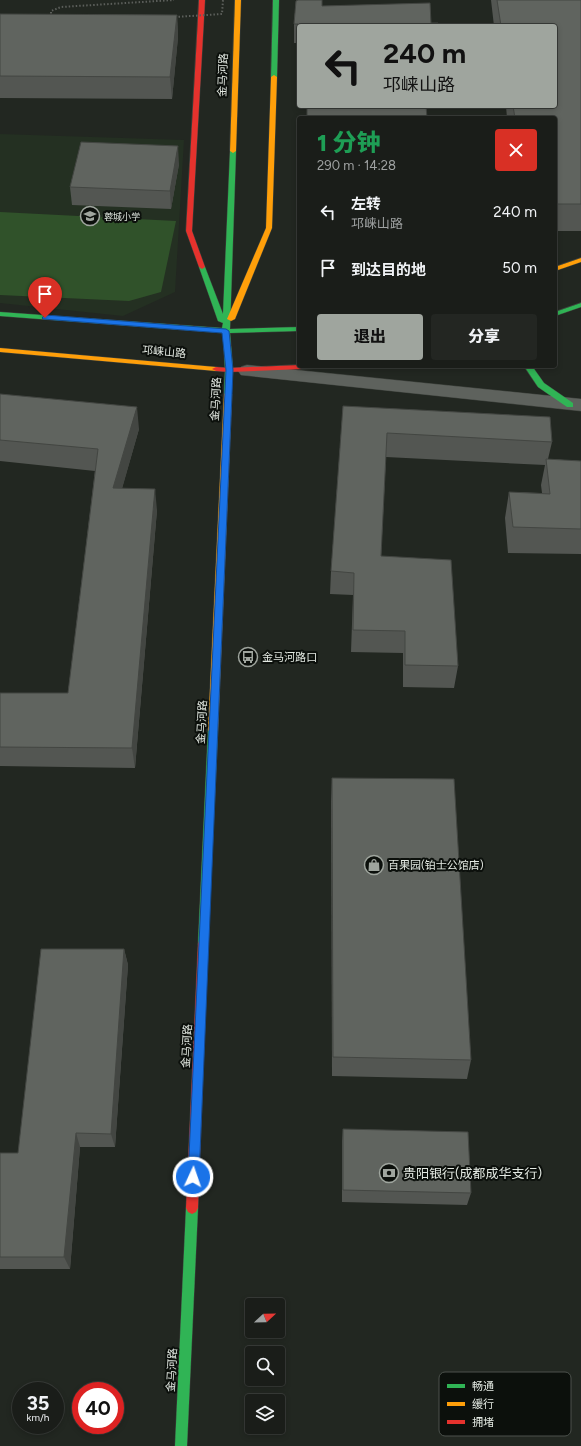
<!DOCTYPE html>
<html lang="zh">
<head>
<meta charset="utf-8">
<style>
  body { margin:0; font-family:Figtree,"Noto Sans SC",sans-serif; background:#232622; color:#f1f3f6; height:100vh; display:flex; flex-direction:column; font-size:15px; white-space:nowrap }
  * { box-sizing:border-box; margin:0 }
  p { font-size:13px; color:#9fa2a2 }
  .icon { flex:none; width:22px; height:22px; fill:none; stroke:currentColor; stroke-width:2; stroke-linecap:round; stroke-linejoin:round }
  .map { position:relative; flex:1; overflow:hidden }
  .sheet { position:absolute; left:297px; top:116px; width:260px; height:252px; display:flex; flex-direction:column; background:#1a1d19; border-radius:4px; box-shadow:0 2px 6px #0003,0 0 0 1px #383b38 }
  .sheet>* { flex:none }
  .top-card { position:absolute; left:297px; top:24px; width:260px; height:84px; border-radius:4px; box-shadow:0 2px 6px #0003,0 0 0 1px #383b38; background:#9fa59e; color:#111; overflow:hidden }
  .needle { width:26px; rotate:68deg }
  .controls { position:absolute; left:245px; top:1298px; display:grid; gap:8px }
  .controls a { display:grid; place-items:center; width:40px; height:40px; border-radius:4px; background:#1a1d19; box-shadow:0 2px 6px #0003,0 0 0 1px #383b38; font-size:20px }
  .speed { position:absolute; left:12px; top:1382px; display:flex; gap:8px; font-size:20px; font-weight:700; text-align:center }
  .speed>* { display:grid; place-content:center; width:52px; height:52px; border-radius:50%; background:#1a1d19; box-shadow:0 2px 6px #0003,0 0 0 1px #383b38; line-height:1 }
  .speed small { font-size:10px; font-weight:400 }
  .speed .limit { border:6px solid #d22; background:#fff; color:#111 }
  .pin { position:absolute; display:grid; place-items:center; width:34px; height:34px; color:#fff; margin:-41px -17px; border-radius:50% 50% 50% 0; rotate:-45deg; box-shadow:0 0 4px #0007 }
  .pin .icon { rotate:45deg }
  .me { position:absolute; width:44px; margin:-22px; rotate:3deg; stroke-linejoin:round; filter:drop-shadow(0 0 3px #0008) }
  .turn { display:flex; align-items:center; gap:14px; height:84px; padding:0 20px; font-size:18px }
  .turn .icon { width:52px; height:52px; stroke-width:2.5 }
  .turn b { display:block; font-size:28px; line-height:34px }
  .round { display:grid; place-items:center; flex:none; width:42px; height:42px; border-radius:4px; background:#232622 }
  .head { display:flex; align-items:center; justify-content:space-between; height:68px; padding:0 20px }
  h1 { font-size:24px; font-weight:800; line-height:30px; color:#1e9e55 }
  .primary-button { display:flex; gap:8px; margin-top:auto; padding:8px 20px }
  .primary-button a { flex:1; height:46px; border-radius:4px; background:#9fa59e; color:#111; font-size:16px; font-weight:800; line-height:46px; text-align:center }
  .primary-button a+a { background:#232622; color:#f1f3f6 }
  ul { padding:0; list-style:none }
  li { display:flex; align-items:center; gap:12px; height:56px; padding:0 20px }
  li div { flex:1 }
  li b { display:block; font-size:15px }
  li em { font-style:normal }
  .map>svg:first-child { display:block }
  .built { fill:#243022 }
  .green { fill:#30522a }
  .lines { fill:none; stroke-linecap:round; stroke-linejoin:round }
  .street-casing { stroke:#3f433e; stroke-width:1 }
  .fast-casing { stroke:#3f433e; stroke-width:1 }
  .slow-casing { stroke:#3f433e; stroke-width:1 }
  .jam-casing { stroke:#3f433e; stroke-width:1 }
  .street { fill:#5e625d; fill-rule:evenodd }
  .fast { fill:#30b455; fill-rule:evenodd }
  .slow { fill:#ff9f0a; fill-rule:evenodd }
  .jam { fill:#e5322d; fill-rule:evenodd }
  .path-bridge { stroke:#5c5f5b; stroke-width:2; stroke-dasharray:1.5 2; stroke-linecap:butt }
  .wall { fill:#535652 }
  .shaded-wall { fill:#434642 }
  .building { fill:#60645f; stroke:#434642 }
  .route { fill:#1a73e8; stroke:#114b97 }
  .labels { text-anchor:middle; dominant-baseline:central; stroke-width:4; stroke-linejoin:round; paint-order:stroke }
  .far-poi-label { font-size:9px; fill:#e3e9e2; stroke:#0c100c; text-anchor:start }
  .street-label { font-size:11px; fill:#e3e9e2; stroke:#0c100c }
  .poi-label { font-size:11px; fill:#e3e9e2; stroke:#0c100c; text-anchor:start }
  .near-poi-label { font-size:13px; fill:#e3e9e2; stroke:#0c100c; text-anchor:start }
  .key { fill:#0c100c; stroke:#4c514c; stroke-width:1 }
  .key-label { font-size:11px; fill:#e3e9e2 }
</style>
</head>
<body>
<div class="map">
<svg width="581" height="1446" viewBox="0 0 581 1446">
  <rect width="100%" height="100%" fill="#222721"/>
  <!-- built -->
  <path class="built" d="M0 134 184 140 175 292 123 316 0 303Z"/>
  <!-- green -->
  <path class="green" d="M0 212 176 221 161 292 129 301 0 295Z"/>
  <g class="lines">
    <!-- street casing -->
    <g class="street-casing">
      <path id="street" d="M247 365 581 399V411L241 375 238 371 241 367Z"/>
    </g>
    <!-- fast casing -->
    <g class="fast-casing">
      <g id="fast">
        <path d="M273 0H279L277 77 274 79 271 77Z"/>
        <path d="M233 149 236 151 230 329 299 327V331L230 333 233 370 231 396H225L224 394 225 370 223 333 0 316V312L222 328 223 323 218 321 199 267 202 265 205 267 223 314 230 151Z"/>
        <path d="M581 303V307L555 316V312Z"/>
        <path d="M524 366H532L544 383 573 403V407H567L538 387Z"/>
        <path d="M213 726 216 727 218 730 208 944 207 947 203 948 199 947 198 944 208 730 210 727Z"/>
        <path d="M192 1202 196 1204 198 1208 187 1446H175L186 1208 188 1204Z"/>
      </g>
    </g>
    <!-- slow casing -->
    <g class="slow-casing">
      <g id="slow">
        <path d="M235 0H241L236 151 233 153 230 151Z"/>
        <path d="M274 75 277 77 272 228 235 319 231 321 227 319 266 228 271 77Z"/>
        <path d="M581 258V262L555 271V267Z"/>
        <path d="M0 348 216 367 220 369 216 371 0 352Z"/>
        <path d="M228 391 232 394 218 730 216 733H210L208 730 224 394Z"/>
      </g>
    </g>
    <!-- jam casing -->
    <g class="jam-casing">
      <g id="jam">
        <path d="M199 0H205L192 231 205 267 202 269 199 267 186 231Z"/>
        <path d="M299 365V366H330L326 368 229 372 216 371 212 369 216 367 229 368Z"/>
        <path d="M203 940 207 941 208 944 198 1208 196 1212 192 1214 188 1212 186 1208 198 944 199 941Z"/>
      </g>
    </g>
    <!-- street -->
    <use href="#street" class="street"/>
    <!-- fast -->
    <use href="#fast" class="fast"/>
    <!-- slow -->
    <use href="#slow" class="slow"/>
    <!-- jam -->
    <use href="#jam" class="jam"/>
    <!-- path-bridge -->
    <g class="path-bridge">
      <path d="M51 17V11L61 7 174 0"/>
      <path d="M175 17 222 14 223 0"/>
    </g>
  </g>
  <!-- wall -->
  <g class="wall">
    <path d="M491 0H581V231H555V118H507L506 106H555V26H494Z"/>
    <path d="M296 1 299 26V70H297V43H294V24Z"/>
    <path d="M0 14 177 15 178 37 172 99 0 98Z"/>
    <path d="M179 164 171 209 72 205 70 187Z"/>
    <path d="M0 394 139 429 122 488 157 510 135 768 0 766V693H68L95 471 0 461Z"/>
    <path d="M343 406 552 442 548 459 581 461V554L508 553 505 518 509 492 542 493 541 485 545 465 386 457 381 556 458 666 454 688 403 687V653L351 652 353 595 330 594 331 571Z"/>
    <path d="M332 778 471 1060 467 1079 332 1076 331 801Z"/>
    <path d="M124 949 128 965 115 1147H80L70 1269H0V1153H18Z"/>
    <path d="M343 1129 471 1193 467 1205 342 1202V1141Z"/>
  </g>
  <!-- shaded-wall -->
  <g class="shaded-wall">
    <path d="M177 15 178 37 172 99 170 77Z"/>
    <path d="M178 146 179 164 171 209 170 191Z"/>
    <path d="M137 407 139 429 116 510 113 488Z"/>
    <path d="M155 489 157 510 135 768 132 748Z"/>
    <path d="M124 949 128 965 115 1147 111 1134Z"/>
    <path d="M76 1133 80 1147 70 1269 64 1257Z"/>
  </g>
  <!-- building -->
  <g class="building">
    <path d="M298 0H322V6L430 3 431 23H438L439 26H299V52H297L298 24H294L296 1Z"/>
    <path d="M497 0H581V204H555V118H515L513 106H555V26H501Z"/>
    <path d="M0 14 177 15 170 77 0 76Z"/>
    <path d="M307 106H426L427 118H307Z"/>
    <path d="M81 142 178 146 170 191 70 187Z"/>
    <path d="M0 394 137 407 113 488 155 489 132 748 0 747V693H68L98 449 0 440Z"/>
    <path d="M343 406 550 417 552 442 387 433 381 556 451 560 458 666 405 665V631L353 630 354 573 331 571Z"/>
    <path d="M546 459 581 461V529L513 527 509 492 550 494Z"/>
    <path d="M332 778 454 779 471 1060 333 1057Z"/>
    <path d="M41 949H124L111 1134 76 1133 64 1257H0V1153H18Z"/>
    <path d="M343 1129 468 1132 471 1193 343 1190Z"/>
  </g>
  <!-- route -->
  <path class="route" d="M45 315 226 329 229 331 233 370 199 1177 197 1181 193 1182 189 1181 188 1177 226 370 222 333 43 319 42 318Z"/>
  <!-- icons -->
  <defs>
    <g id="school-ring" transform="scale(1)"><circle r="9.5" fill="#0c100c" stroke="#9fa59e" stroke-width="1.5"/><path d="M0-5L7-2L0 1L-7-2ZM-4 1L0 2.5L4 1V4Q0 6-4 4Z" fill="#9fa59e"/></g>
    <g id="bus-ring" transform="scale(1)"><circle r="9.5" fill="#0c100c" stroke="#9fa59e" stroke-width="1.5"/><path d="M-5-6H5V4H4V6H2V4H-2V6H-4V4H-5ZM-3.5-4V0h7V-4ZM-3.5 1.2v1.5H-2V1.2ZM2 1.2v1.5H3.5V1.2Z" fill="#9fa59e"/></g>
    <g id="shop-ring" transform="scale(1)"><circle r="9.5" fill="#0c100c" stroke="#9fa59e" stroke-width="1.5"/><path d="M-5-2.5h2.3a2.7 3.5 0 0 1 5.4 0H5L5.5 6h-11ZM-1.5-2.5h3a1.5 2.3 0 0 0-3 0Z" fill="#9fa59e"/></g>
    <g id="bank-ring" transform="scale(1)"><circle r="9.5" fill="#0c100c" stroke="#9fa59e" stroke-width="1.5"/><path d="M-6-4H6V4H-6ZM0-2.3a2.3 2.3 0 1 0 0 4.6a2.3 2.3 0 1 0 0-4.6Z" fill="#9fa59e"/></g>
  </defs>
  <g fill-rule="evenodd">
    <use href="#school-ring" x="90" y="216"/>
    <use href="#bus-ring" x="248" y="657"/>
    <use href="#shop-ring" x="374" y="865"/>
    <use href="#bank-ring" x="389" y="1173"/>
  </g>
  <g class="labels">
    <!-- far-poi labels -->
    <g class="far-poi-label">
      <text x="104" y="216">蓉城小学</text>
    </g>
    <!-- street labels -->
    <g class="street-label">
      <text transform="translate(223 75) rotate(-88)">金马河路</text>
      <text transform="translate(164 352) rotate(5)">邛崃山路</text>
      <text transform="translate(216 399) rotate(-87)">金马河路</text>
      <text transform="translate(202 722) rotate(-87)">金马河路</text>
      <text transform="translate(187 1046) rotate(-87)">金马河路</text>
      <text transform="translate(172 1370) rotate(-87)">金马河路</text>
    </g>
    <!-- poi labels -->
    <g class="poi-label">
      <text x="262" y="657">金马河路口</text>
      <text x="388" y="865">百果园(铂士公馆店)</text>
    </g>
    <!-- near-poi labels -->
    <g class="near-poi-label">
      <text x="403" y="1173">贵阳银行(成都成华支行)</text>
    </g>
  </g>
  <!-- legend -->
  <rect x="439" y="1372" width="132" height="64" rx="6" class="key"/>
  <rect x="447" y="1384" width="18" height="4" fill="#30b455"/>
  <rect x="447" y="1402" width="18" height="4" fill="#ff9f0a"/>
  <rect x="447" y="1420" width="18" height="4" fill="#e5322d"/>
  <g class="key-label">
    <text x="472" y="1390">畅通</text>
    <text x="472" y="1408">缓行</text>
    <text x="472" y="1426">拥堵</text>
  </g>
</svg>
<div class="controls">
<a><svg class="needle" viewBox="-14 -14 28 28"><path d="M0-13l5 13h-10z" fill="#e53935"/><path d="M0 13l5-13h-10z" fill="#9fa2a2"/></svg></a>
<a><svg class="icon" aria-label="search" viewBox="0 0 24 24"><circle cx="10" cy="10" r="6"/><path d="M15 15l6 6"/></svg></a>
<a><svg class="icon" aria-label="layers" viewBox="0 0 24 24"><path d="M12 4l9 5-9 5-9-5zM3 14l9 5 9-5"/></svg></a>
</div>
<div class="speed"><div>35<small>km/h</small></div><div class="limit">40</div></div>
<div class="pin" style="left:45px;top:318px;background:#d93025"><svg class="icon" aria-label="arrive" viewBox="0 0 24 24"><path d="M6 21V4h12l-3 4 3 4H6"/></svg></div>
<svg class="me" style="left:193px;top:1177px" viewBox="-20 -20 40 40"><circle r="17" fill="#1a73e8" stroke="#fff" stroke-width="3"/><path d="M0-11L8 9 0 5-8 9z" fill="#fff"/></svg>
<div class="top-card">
<div class="turn"><svg class="icon" aria-label="left" viewBox="0 0 24 24"><path d="M17 20v-9H6M10 6l-5 5 5 5"/></svg><div><b>240 m</b>邛崃山路</div></div>
</div>
<section class="sheet">
<div class="head"><div><h1>1 分钟</h1><p>290 m · 14:28</p></div><a class="round" style="background:#d93025;color:#fff"><svg class="icon" aria-label="close" viewBox="0 0 24 24"><path d="M6 6l12 12M18 6L6 18"/></svg></a></div>
<ul>
<li><svg class="icon" aria-label="left" viewBox="0 0 24 24"><path d="M17 20v-9H6M10 6l-5 5 5 5"/></svg><div><b>左转</b><p>邛崃山路</p></div><em>240 m</em></li>
<li><svg class="icon" aria-label="arrive" viewBox="0 0 24 24"><path d="M6 21V4h12l-3 4 3 4H6"/></svg><div><b>到达目的地</b></div><em>50 m</em></li>
</ul>
<div class="primary-button"><a>退出</a><a>分享</a></div>
</section>
</div>
</body>
</html>
